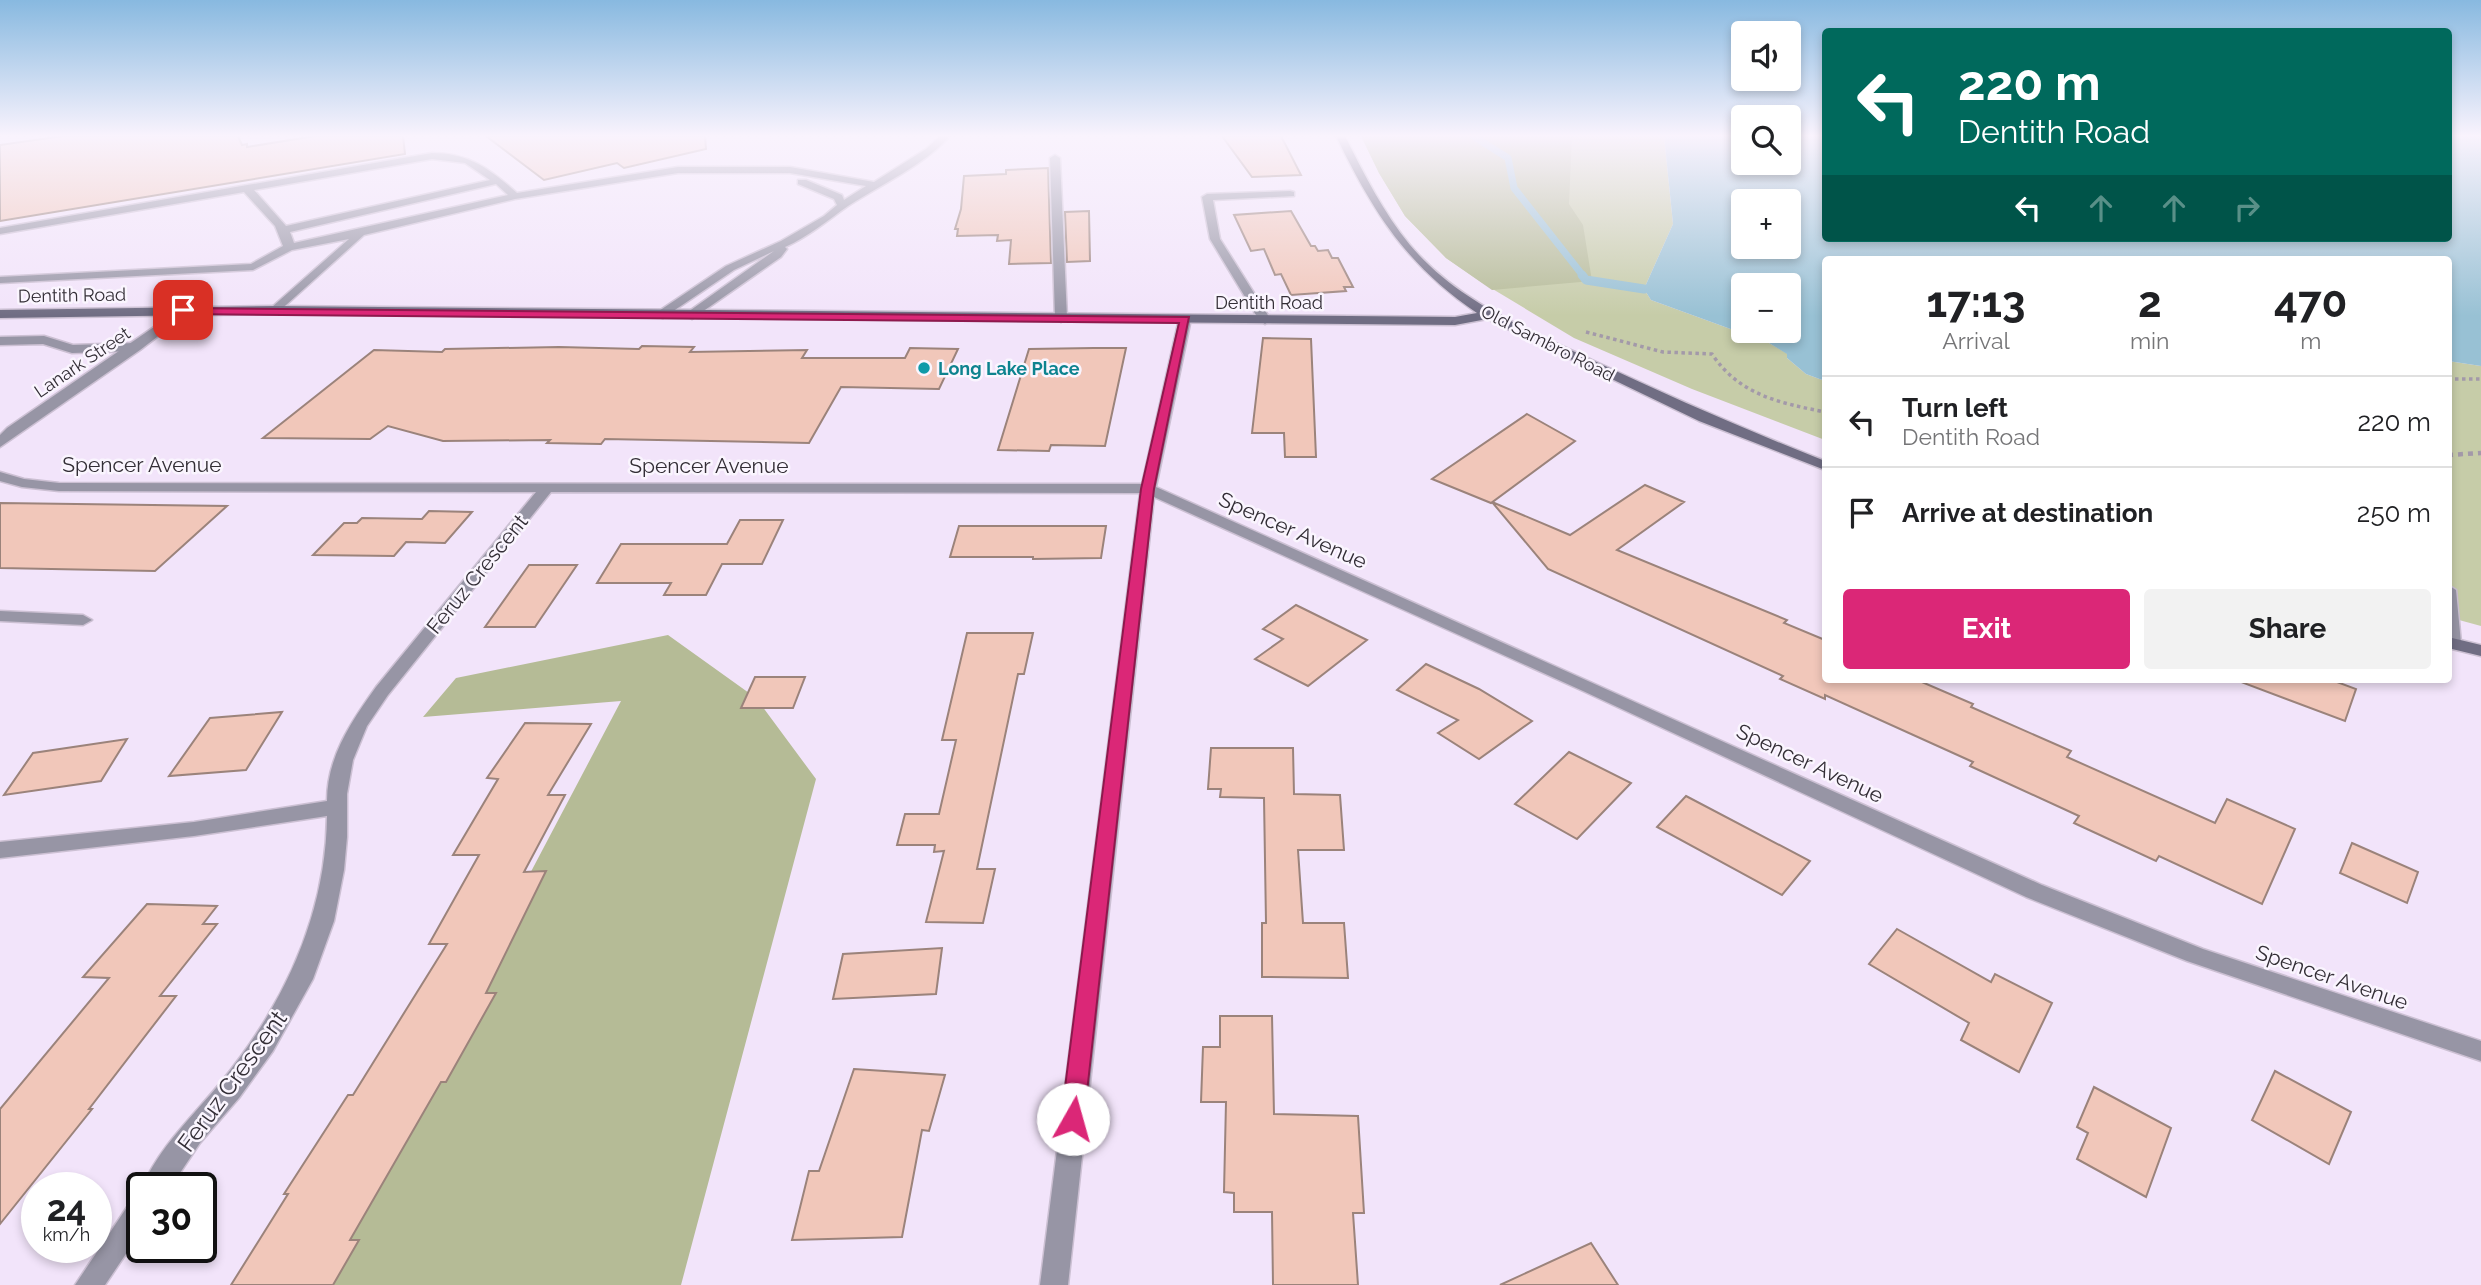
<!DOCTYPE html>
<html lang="en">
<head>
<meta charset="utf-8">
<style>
  body { margin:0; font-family:Raleway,sans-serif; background:#f2f2f2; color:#202124; height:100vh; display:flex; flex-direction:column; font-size:26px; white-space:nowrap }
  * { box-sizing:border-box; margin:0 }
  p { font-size:23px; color:#757577 }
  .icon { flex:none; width:38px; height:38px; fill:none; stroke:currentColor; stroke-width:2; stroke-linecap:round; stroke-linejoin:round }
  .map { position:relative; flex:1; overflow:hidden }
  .panel { position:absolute; left:1822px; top:256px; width:630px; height:427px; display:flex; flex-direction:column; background:#fff; border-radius:7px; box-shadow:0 4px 10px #0003 }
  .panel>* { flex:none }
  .hud { position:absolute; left:1822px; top:28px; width:630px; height:214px; border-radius:7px; box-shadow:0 4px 10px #0003; background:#00695c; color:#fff; overflow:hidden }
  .tools { position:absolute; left:1731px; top:21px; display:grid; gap:14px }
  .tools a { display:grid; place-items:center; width:70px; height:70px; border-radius:7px; background:#fff; box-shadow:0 4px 10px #0003; font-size:35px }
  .speed { position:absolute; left:21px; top:1172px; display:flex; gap:14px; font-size:35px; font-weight:700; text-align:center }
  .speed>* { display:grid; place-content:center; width:91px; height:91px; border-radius:50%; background:#fff; box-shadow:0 4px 10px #0003; line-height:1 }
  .speed small { font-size:18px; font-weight:400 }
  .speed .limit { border:4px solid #111; border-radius:10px; background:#fff; color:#111 }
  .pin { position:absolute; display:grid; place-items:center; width:60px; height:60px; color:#fff; margin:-30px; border-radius:14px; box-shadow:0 4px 10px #0006 }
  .me { position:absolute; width:77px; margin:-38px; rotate:7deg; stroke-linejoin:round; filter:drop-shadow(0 0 5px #0008) }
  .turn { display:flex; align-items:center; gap:24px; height:147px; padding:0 21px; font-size:32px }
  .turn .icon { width:91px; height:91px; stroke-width:2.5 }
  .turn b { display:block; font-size:49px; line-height:60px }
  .lanes { display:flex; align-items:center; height:66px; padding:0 21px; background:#0003; justify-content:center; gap:35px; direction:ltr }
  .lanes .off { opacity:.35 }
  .eta { display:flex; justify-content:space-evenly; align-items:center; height:119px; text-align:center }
  .eta b { font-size:42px; font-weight:700; line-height:49px }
  .cta { display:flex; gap:14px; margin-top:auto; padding:14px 21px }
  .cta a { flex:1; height:80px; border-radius:7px; background:#db2777; color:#fff; font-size:28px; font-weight:700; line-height:80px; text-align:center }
  .cta a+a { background:#f2f2f2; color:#202124 }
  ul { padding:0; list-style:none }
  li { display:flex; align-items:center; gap:21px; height:91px; padding:0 21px; border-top:2px solid #e0e0e0 }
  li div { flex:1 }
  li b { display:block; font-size:26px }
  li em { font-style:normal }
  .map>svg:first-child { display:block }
  .green { fill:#c6cca8 }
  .forest { fill:#b5bb96 }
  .water { fill:#98c1d4; fill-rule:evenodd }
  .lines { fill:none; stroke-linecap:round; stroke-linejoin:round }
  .stream-far1 { stroke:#98c1d4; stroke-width:7 }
  .stream { stroke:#98c1d4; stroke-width:9 }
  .building { fill:#f1c7ba; stroke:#9b837b; stroke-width:2 }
  .lane-casing { stroke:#ccc0d3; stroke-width:3 }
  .street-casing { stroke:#ccc0d3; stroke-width:3 }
  .secondary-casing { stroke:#ccc0d3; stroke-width:3 }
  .path-far1 { stroke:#a399a9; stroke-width:3.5; stroke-dasharray:3.5 3.5; stroke-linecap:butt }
  .path { stroke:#a399a9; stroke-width:4.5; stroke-dasharray:5 5; stroke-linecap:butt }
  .lane { fill:#9795a5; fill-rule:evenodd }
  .street { fill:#9795a5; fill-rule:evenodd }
  .secondary { fill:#706d83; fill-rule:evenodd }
  .route { fill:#db2777; stroke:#8e194d; stroke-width:2 }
  .culture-dot { fill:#0f9aa8; stroke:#faf5fe; stroke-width:2.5 }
  .labels { text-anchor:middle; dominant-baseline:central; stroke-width:5; stroke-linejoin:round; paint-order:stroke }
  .far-street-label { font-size:18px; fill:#332e36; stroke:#faf5fe }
  .far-culture-label { font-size:18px; font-weight:bold; fill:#0d838f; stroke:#faf5fe; text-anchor:start }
  .street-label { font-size:21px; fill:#332e36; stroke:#faf5fe }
  .near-street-label { font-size:24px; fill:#332e36; stroke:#faf5fe }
</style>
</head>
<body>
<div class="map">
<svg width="2481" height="1285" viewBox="0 0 2481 1285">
  <rect width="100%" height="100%" fill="#f2e4fa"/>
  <!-- green -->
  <g class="green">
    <path d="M1361 136H1664L1673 224 1644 289 1651 300 1769 343 1788 354 1787 358 1806 374 1825 381V440L1692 389 1574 338 1481 282 1446 258 1405 216 1379 173Z"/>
    <path d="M2448 361 2481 366V626L2448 617Z"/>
  </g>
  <!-- forest -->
  <g class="forest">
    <path d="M1361 136H1572L1569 204 1583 225 1592 281 1492 290 1446 258 1405 216 1379 173Z"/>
    <path d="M668 635 756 698 816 779 681 1285H313L621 701 423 717 456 678Z"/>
  </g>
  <!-- water -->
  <path class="water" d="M1664 136H1743V163H1788L1789 136H1825V238H2448V136H2481V366L2448 361V259H1825V381L1806 374 1787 358V354L1769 343 1651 300 1644 289 1673 224ZM1743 201H1788V247H1743ZM1743 285H1788V331H1743Z"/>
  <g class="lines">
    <!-- stream-far1 -->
    <path class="stream-far1" d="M1473 136 1508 158 1514 188 1584 277"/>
    <!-- stream -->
    <path class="stream" d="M1582 275 1586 280 1644 289"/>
  </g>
  <!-- building -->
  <g class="building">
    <path d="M63 136H238L242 145 247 144V147L315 136H403L405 154 0 221V145Z"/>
    <path d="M486 136H705L706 149 624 168 617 163 544 180Z"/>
    <path d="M1222 136H1281L1301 175 1252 177Z"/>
    <path d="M1048 168 1051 263 1009 264 1011 240 997 241 998 235 957 236 958 229H955L961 209 964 176 1006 174V170Z"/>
    <path d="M1089 211 1090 261 1067 262 1065 212Z"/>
    <path d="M1291 211 1311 246H1315L1318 251 1328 250 1332 258H1338L1353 287H1344L1346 291 1291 295 1281 274 1275 275 1264 249 1251 251 1234 215Z"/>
    <path d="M1263 338 1311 339 1316 457H1285L1284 433H1252Z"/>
    <path d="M642 346 694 347 690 352 807 350 802 358H905L910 348 958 349 939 389 841 387 809 443 605 439 601 444 547 443 550 440 443 441 388 426 370 439 263 438 374 350 442 352 445 349 559 347 639 349Z"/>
    <path d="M1094 348H1126L1105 446 1051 445 1049 451 998 450 1029 349Z"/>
    <path d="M1527 414 1575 441 1491 503 1432 479Z"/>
    <path d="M1645 485 1684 502 1617 550 1787 620 1784 623 1825 640V679H1915L1973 704 1971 707 2071 751 2067 757 2215 823 2227 799 2295 829 2262 904 2159 856 2156 861 2074 823 2079 816 1970 766 1973 762 1825 695V699L1780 679 1783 676 1548 569 1492 502 1570 535Z"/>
    <path d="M0 503 227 506 155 571 0 568Z"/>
    <path d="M429 511 472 512 445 543 406 542 394 556 313 555 344 523H357L362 518 422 519Z"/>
    <path d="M740 520H783L762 564H722L706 595H664L671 583H597L621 544H727Z"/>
    <path d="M959 526H1106L1101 558 1033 559V557H950Z"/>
    <path d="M529 565H577L535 627H485Z"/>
    <path d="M1296 605 1367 640 1308 686 1255 659 1283 639 1263 629Z"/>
    <path d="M967 633H1033L1024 674H1018L977 869H995L983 923 926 922 944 851 934 852 935 845H897L905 814H939L956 740H942Z"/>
    <path d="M1426 664 1479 689 1532 721 1479 759 1438 733 1458 720 1397 690Z"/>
    <path d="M755 677H805L793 708H741Z"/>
    <path d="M2242 679H2329L2356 689 2345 721 2241 682Z"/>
    <path d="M282 712 246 770 169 776 210 718Z"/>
    <path d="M525 723 591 724 548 795H565L524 872 546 871 486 993H496L446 1082H441L350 1240H359L333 1285H231L288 1194H284L348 1095H353L447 944H429L479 855H453L498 779 487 778Z"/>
    <path d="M127 739 101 781 4 795 33 753Z"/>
    <path d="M1211 748H1293L1294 794 1340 795 1344 850H1298L1303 923H1344L1348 978 1262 977V923H1266L1264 798 1220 797 1221 789H1208Z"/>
    <path d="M1569 752 1631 783 1577 839 1515 804Z"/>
    <path d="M1686 796 1810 861 1782 895 1657 827Z"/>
    <path d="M2352 843 2418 872 2407 903 2340 873Z"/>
    <path d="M147 904 217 906 203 924H217L160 996H176L89 1109H92L0 1224V1109L109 978 83 977Z"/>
    <path d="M1897 929 1991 982 1995 974 2052 1003 2019 1072 1961 1040 1969 1023 1869 964Z"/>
    <path d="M942 948 936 994 833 999 843 954Z"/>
    <path d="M1220 1016H1272L1274 1114 1358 1116 1364 1213H1353L1358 1285H1273L1272 1212H1234V1193L1224 1192 1226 1102H1201L1203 1047H1220Z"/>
    <path d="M854 1069 945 1075 929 1131 922 1130 902 1237 792 1240 809 1171H819Z"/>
    <path d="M2275 1071 2351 1112 2329 1164 2252 1120Z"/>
    <path d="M2094 1087 2171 1128 2146 1197 2077 1159 2088 1133 2077 1127Z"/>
    <path d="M1591 1243 1618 1285H1500Z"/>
  </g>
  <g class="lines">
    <!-- lane casing -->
    <g class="lane-casing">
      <g id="lane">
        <path d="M940 136H950C923 166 882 184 848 206 828 220 808 237 785 247L787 249 781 257 692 319 686 315 688 312 774 251 734 270 663 318 653 315 726 266 781 241 824 216 837 205 834 199 798 184V180H806L842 195 844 200 866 186 790 173H678L515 199 364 235 276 314 270 310 272 307 349 239 292 250 253 270 0 283V277L251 264 283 246 275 226 244 192 0 234V228L432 153C469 153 490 169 517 193L678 167H790L874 182 926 149ZM432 159 465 163 490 180 286 226 254 190ZM496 184 508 195 294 243 290 232Z"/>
        <path d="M1055 155 1060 158 1067 318 1061 322 1055 318 1050 158Z"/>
        <path d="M1290 191 1294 192V196L1213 200 1220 239 1271 320 1265 324 1259 320 1210 239 1202 197 1207 194Z"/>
        <path d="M44 336 73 345 136 343 142 347 136 351 72 353 43 344 0 345V337Z"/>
        <path d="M2448 585 2456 590 2461 643 2452 648 2448 647Z"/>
        <path d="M0 611 83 615 92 620 83 625 0 621Z"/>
      </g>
    </g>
    <!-- street casing -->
    <g class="street-casing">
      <g id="street">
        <path d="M183 307 189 311 187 314 140 350 0 447V435L7 428Z"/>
        <path d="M1185 315 1191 319 1156 487 2042 885 2203 949 2481 1041V1061L2187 961 2026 897 1583 691 1154 497 1068 1285H1040L1140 493 551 492 388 695 367 726 353 760 347 794V837L344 870 334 921 313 979 273 1051 239 1098 200 1143 170 1188H142C158 1148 194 1115 221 1082 283 1006 326 916 327 816L194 836 0 858V842L194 822 327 801C327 757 351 722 376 687L536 492 59 491 22 487 0 481V472L24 479 59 483 1142 484 1179 319Z"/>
        <path d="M142 1194V1230L105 1285H75L133 1198Z"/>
      </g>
    </g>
    <!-- secondary casing -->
    <g class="secondary-casing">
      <g id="secondary">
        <path d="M1336 136H1345C1364 174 1383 212 1410 245 1458 302 1527 329 1592 360 1669 396 1746 430 1825 461V470L1699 421 1487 319 1455 325 276 314 0 318V310L276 306 1455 317 1477 313C1406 265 1373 212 1336 136Z"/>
        <path d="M2448 637 2481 645V656L2448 648Z"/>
      </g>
    </g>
    <!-- path-far1 -->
    <g class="path-far1">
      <path d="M1586 332 1663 352 1712 354C1739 395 1780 403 1825 412"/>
      <path d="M2448 379H2481"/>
    </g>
    <!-- path -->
    <path class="path" d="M2448 455 2481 453"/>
    <!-- lane -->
    <use href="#lane" class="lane"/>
    <!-- street -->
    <use href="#street" class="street"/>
    <!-- secondary -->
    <use href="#secondary" class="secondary"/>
  </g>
  <!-- sky -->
  <linearGradient id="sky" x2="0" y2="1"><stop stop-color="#88b9e0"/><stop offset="0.43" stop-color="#f9f3fd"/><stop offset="1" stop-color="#f9f3fd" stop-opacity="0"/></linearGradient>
  <rect width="2481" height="316" fill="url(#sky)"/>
  <!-- route -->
  <path class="route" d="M179 308 1189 317 1154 489 1084 1119 1081 1127 1073 1130 1065 1127 1061 1119 1141 489 1179 323 183 314 178 310Z"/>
  <!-- markers -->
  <circle class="culture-dot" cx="924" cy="368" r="7"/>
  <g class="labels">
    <!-- far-street labels -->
    <g class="far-street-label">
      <text transform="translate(72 295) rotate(-1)">Dentith Road</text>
      <text x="1269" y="302">Dentith Road</text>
      <text transform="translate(1548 343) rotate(27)">Old Sambro Road</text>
      <text transform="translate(82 362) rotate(-34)">Lanark Street</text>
    </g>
    <!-- far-culture labels -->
    <g class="far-culture-label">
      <text x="938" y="368">Long Lake Place</text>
    </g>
    <!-- street labels -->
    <g class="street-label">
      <text x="142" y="464">Spencer Avenue</text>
      <text x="709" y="465">Spencer Avenue</text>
      <text transform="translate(1293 530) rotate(24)">Spencer Avenue</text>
      <text transform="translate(477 574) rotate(-51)">Feruz Crescent</text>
      <text transform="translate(1810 763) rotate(25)">Spencer Avenue</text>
      <text transform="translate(2332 977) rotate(19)">Spencer Avenue</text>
    </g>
    <!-- near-street labels -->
    <g class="near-street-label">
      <text transform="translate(232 1081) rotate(-54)">Feruz Crescent</text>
    </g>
  </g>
</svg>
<div class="tools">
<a><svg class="icon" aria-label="sound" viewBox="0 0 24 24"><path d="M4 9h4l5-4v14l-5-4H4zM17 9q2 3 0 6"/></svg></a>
<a><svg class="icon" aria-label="search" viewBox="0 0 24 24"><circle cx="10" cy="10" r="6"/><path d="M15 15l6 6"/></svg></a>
<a>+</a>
<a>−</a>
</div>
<div class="speed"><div>24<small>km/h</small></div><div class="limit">30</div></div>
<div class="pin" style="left:183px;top:310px;background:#d93025"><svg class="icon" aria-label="arrive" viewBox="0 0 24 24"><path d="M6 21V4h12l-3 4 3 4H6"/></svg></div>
<svg class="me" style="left:1073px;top:1119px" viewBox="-20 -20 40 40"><circle r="19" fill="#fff"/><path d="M0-13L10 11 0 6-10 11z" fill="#db2777"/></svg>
<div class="hud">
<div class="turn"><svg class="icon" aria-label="left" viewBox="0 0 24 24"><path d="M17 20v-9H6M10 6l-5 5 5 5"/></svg><div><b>220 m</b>Dentith Road</div></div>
<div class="lanes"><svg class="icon" aria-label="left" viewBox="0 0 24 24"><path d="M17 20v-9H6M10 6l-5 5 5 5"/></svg><svg class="icon off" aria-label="ahead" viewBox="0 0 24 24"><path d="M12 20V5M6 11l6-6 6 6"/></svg><svg class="icon off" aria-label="ahead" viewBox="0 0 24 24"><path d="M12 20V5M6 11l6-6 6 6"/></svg><svg class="icon off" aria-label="right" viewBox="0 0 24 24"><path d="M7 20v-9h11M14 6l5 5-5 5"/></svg></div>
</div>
<section class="panel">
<div class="eta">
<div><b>17:13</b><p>Arrival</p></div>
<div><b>2</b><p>min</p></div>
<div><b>470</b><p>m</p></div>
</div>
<ul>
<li><svg class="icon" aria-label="left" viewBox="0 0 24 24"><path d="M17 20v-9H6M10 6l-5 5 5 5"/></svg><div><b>Turn left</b><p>Dentith Road</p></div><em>220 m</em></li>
<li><svg class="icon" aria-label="arrive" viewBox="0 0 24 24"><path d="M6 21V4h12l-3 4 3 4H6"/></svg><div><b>Arrive at destination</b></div><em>250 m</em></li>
</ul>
<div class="cta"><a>Exit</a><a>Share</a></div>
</section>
</div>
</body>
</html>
